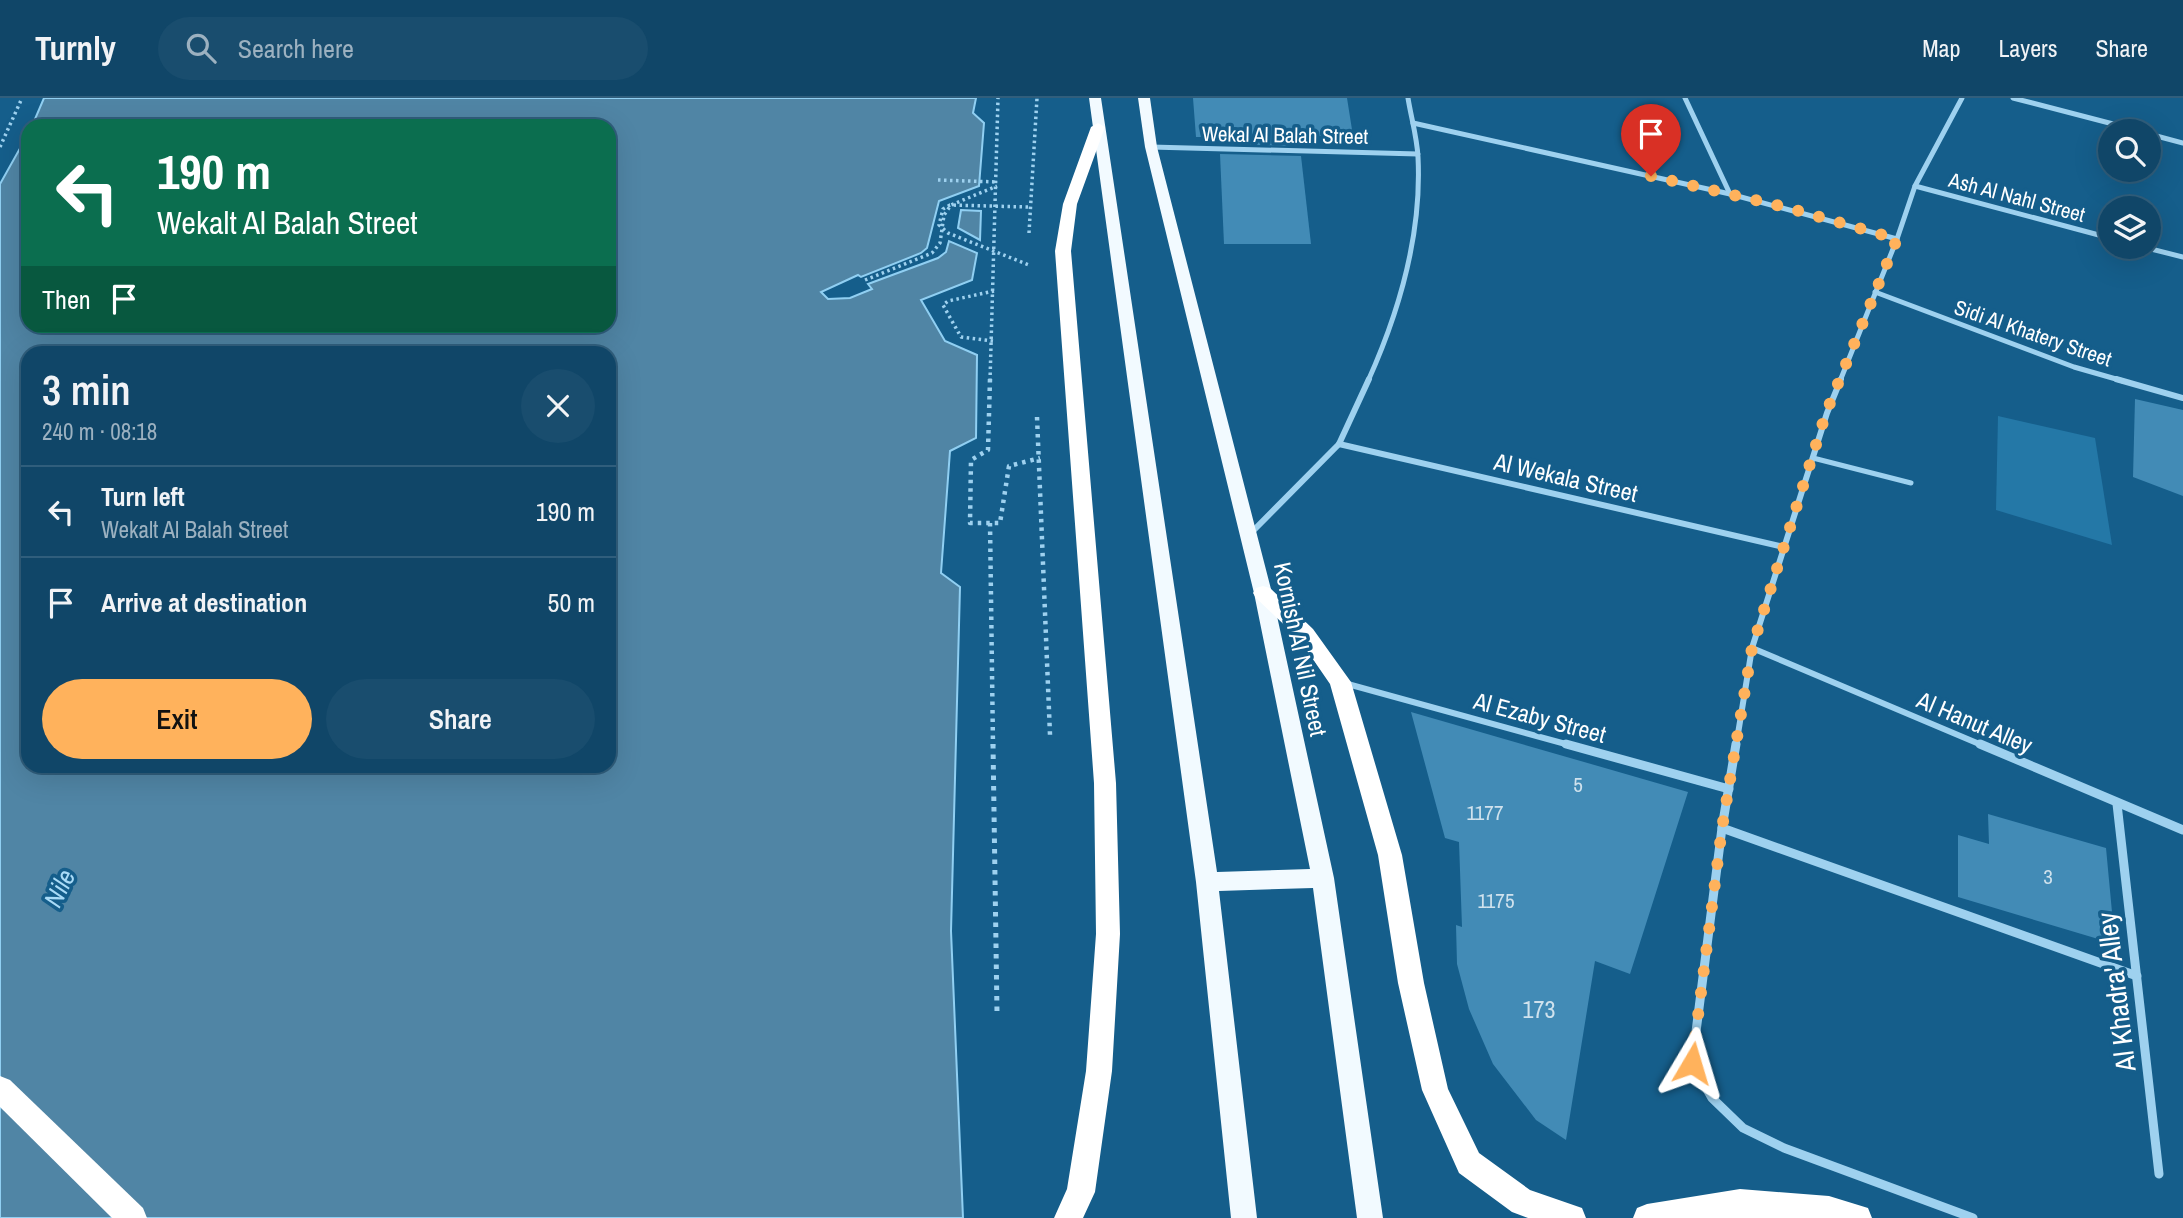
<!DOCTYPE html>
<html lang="en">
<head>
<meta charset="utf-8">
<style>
  body { margin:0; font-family:"Archivo Narrow",sans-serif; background:#194d6e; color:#f1f3f6; height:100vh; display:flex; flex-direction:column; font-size:26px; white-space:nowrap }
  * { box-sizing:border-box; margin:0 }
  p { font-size:23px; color:#9cb1c0 }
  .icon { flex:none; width:38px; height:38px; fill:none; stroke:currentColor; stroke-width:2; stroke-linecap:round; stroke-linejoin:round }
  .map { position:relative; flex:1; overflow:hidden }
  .side { position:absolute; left:21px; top:248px; width:595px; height:427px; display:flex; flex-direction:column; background:#104668; border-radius:21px; box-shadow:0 7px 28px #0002,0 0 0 2px #305e7c }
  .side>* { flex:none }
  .top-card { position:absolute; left:21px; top:21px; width:595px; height:214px; border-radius:21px; box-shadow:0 7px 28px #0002,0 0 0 2px #305e7c; background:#0b6e4f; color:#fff; overflow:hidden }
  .fabs { position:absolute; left:2098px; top:21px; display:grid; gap:14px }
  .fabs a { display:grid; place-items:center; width:63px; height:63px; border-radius:50%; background:#104668; box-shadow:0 7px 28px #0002,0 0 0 2px #305e7c; font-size:35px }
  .pin { position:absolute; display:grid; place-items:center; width:60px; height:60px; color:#fff; margin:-72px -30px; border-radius:50% 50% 50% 0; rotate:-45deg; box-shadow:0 0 7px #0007 }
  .pin .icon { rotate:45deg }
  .me { position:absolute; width:77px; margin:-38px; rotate:7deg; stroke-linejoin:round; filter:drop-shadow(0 0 5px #0008) }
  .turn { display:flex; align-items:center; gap:24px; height:147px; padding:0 21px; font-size:32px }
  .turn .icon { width:91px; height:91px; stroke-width:2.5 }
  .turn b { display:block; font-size:49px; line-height:60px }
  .then { display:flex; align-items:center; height:66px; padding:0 21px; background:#0003; gap:14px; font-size:26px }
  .round { display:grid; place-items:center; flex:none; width:74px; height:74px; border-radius:37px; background:#194d6e }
  .overview { display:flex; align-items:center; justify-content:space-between; height:119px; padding:0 21px }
  h1 { font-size:42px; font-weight:600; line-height:52px }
  .primary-button { display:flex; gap:14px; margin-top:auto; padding:14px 21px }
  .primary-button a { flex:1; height:80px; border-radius:42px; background:#ffb25c; color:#111; font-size:28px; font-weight:600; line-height:80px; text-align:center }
  .primary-button a+a { background:#194d6e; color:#f1f3f6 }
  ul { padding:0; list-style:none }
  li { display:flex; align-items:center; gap:21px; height:91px; padding:0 21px; border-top:2px solid #305e7c }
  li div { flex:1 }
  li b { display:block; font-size:26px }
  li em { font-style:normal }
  header { display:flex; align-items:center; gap:42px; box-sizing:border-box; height:98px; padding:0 35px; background:#104668; border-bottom:2px solid #305e7c }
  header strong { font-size:33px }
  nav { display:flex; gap:38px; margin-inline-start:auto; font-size:24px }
  .search { width:490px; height:63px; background:#194d6e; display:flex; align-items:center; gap:18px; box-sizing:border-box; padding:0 24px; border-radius:38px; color:#9cb1c0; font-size:26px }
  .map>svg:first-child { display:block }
  .green { fill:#2478a7 }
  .water { fill:#5085a5; stroke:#90cff2; stroke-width:2; fill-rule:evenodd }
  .building { fill:#428bb6 }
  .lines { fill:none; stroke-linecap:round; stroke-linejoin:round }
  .path-far2 { stroke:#9ed1ef; stroke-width:3.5; stroke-dasharray:2.5 3.5; stroke-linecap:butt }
  .path-far1 { stroke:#9ed1ef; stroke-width:4.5; stroke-dasharray:3.5 5; stroke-linecap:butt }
  .path { stroke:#9ed1ef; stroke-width:5; stroke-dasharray:4.5 6; stroke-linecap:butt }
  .service { stroke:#9ed1ef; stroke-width:5 }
  .minor-far2 { stroke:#9ed1ef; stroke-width:5 }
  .minor-far1 { stroke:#9ed1ef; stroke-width:6 }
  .minor { stroke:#9ed1ef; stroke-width:9 }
  .trunk { fill:#f2faff; fill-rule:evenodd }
  .motorway { fill:#fff; fill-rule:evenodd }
  .path-bridge { stroke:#9ed1ef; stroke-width:3.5; stroke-dasharray:2.5 3.5; stroke-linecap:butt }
  .route { stroke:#ffb25c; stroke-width:12; stroke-dasharray:0 21.6 }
  .labels { text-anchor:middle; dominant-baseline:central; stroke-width:7; stroke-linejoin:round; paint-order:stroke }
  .far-street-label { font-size:21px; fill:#fff; stroke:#155e8b }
  .number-label { font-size:21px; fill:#d0e2ed }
  .street-label { font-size:24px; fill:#fff; stroke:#155e8b }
  .near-number-label { font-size:24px; fill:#d0e2ed }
  .water-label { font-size:26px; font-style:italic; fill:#a9dbf7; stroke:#155e8b }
  .near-street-label { font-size:28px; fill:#fff; stroke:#155e8b }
</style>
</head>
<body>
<header>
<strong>Turnly</strong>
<div class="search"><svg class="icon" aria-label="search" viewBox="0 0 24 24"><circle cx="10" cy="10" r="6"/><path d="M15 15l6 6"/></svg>Search here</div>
<nav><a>Map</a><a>Layers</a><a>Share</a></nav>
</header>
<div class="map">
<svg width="2183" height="1120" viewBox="0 0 2183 1120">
  <rect width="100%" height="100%" fill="#155e8b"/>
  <!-- green -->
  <path class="green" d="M1998 318 2095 340 2112 447 1996 412Z"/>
  <!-- water -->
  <g class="water">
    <path d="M44 0H976L973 15 984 25 979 88 939 103 927 150 921 155 861 179 858 177 821 194 828 201 850 200 872 191 868 186 938 160 946 154 949 143 977 155 972 182 921 202 945 243 977 257 976 340 950 353 941 475 960 489 951 833 963 1120H0V86L28 36V228H609V28H32ZM28 256H609V668H28Z"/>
    <path d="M961 112 981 113 980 142 958 130Z"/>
  </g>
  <!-- building -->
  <g class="building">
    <path d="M1193 0H1347L1353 38H1299L1300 48 1219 46V39H1196Z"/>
    <path d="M1220 56 1301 58 1311 146H1224Z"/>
    <path d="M2135 301 2183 312V398L2133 379Z"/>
    <path d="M1411 614 1688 694 1630 876 1595 863 1566 1042 1536 1022 1493 966 1469 911 1457 866 1456 827 1462 829 1459 744 1445 740Z"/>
    <path d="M1988 716 2106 750 2115 846 1958 799V737L1989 746Z"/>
  </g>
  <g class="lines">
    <!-- path-far2 -->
    <g class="path-far2">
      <path d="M0 49 22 0"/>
      <path d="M938 82 998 84"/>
      <path d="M1029 135 1037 0"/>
      <path d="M865 182 932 155 940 145 944 117 951 107 997 88"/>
      <path d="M993 243 961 239 943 207 948 203 994 193"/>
      <path d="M990 283 998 0"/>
    </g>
    <!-- path-far1 -->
    <g class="path-far1">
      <path d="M990 281 988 352 971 362 970 425H1000L1009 368 1040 360"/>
      <path d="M1037 319 1050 637"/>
      <path d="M990 425 993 648"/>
    </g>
    <!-- path -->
    <path class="path" d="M993 646 997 915"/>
    <!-- service -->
    <path class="service" d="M1813 360 1911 385"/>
    <!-- minor-far2 -->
    <g class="minor-far2">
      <path d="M1685 0 1730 96"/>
      <path d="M2013 0 2140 33"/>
      <path d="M1413 25 1730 96 1897 141"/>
      <path d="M2149 36 2183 45"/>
      <path d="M1151 49 1418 56"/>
      <path d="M1915 88 2110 140"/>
      <path d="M2143 149 2183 159"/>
      <path d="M1875 194 2074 269 2123 283"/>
      <path d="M1368 283C1400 212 1422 137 1418 59 1417 39 1411 19 1408 0"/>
      <path d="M1840 283 1897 141 1915 88 1962 0"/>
    </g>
    <!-- minor-far1 -->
    <g class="minor-far1">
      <path d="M2116 281 2183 300"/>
      <path d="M1339 346 1784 449"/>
      <path d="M1250 436 1339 346 1369 281"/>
      <path d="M1752 550 1984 648"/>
      <path d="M1344 585 1573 648"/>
      <path d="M1736 648 1752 550 1827 315 1841 281"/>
    </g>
    <!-- minor -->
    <g class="minor">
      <path d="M1566 646 1729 691"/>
      <path d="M1736 646 1722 730 1692 965 1712 1000 1743 1030 1784 1050 1973 1120"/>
      <path d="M1980 646 2183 732"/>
      <path d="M2117 706 2159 1076"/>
      <path d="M1722 730 2137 878"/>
    </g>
    <!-- trunk -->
    <path class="trunk" d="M1089 0H1101L1217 774 1310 771 1254 495 1145 49 1138 0H1150L1157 49 1272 495 1334 780 1383 1120H1357L1313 790 1219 793 1257 1120H1231L1196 784Z"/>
    <!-- motorway -->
    <g class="motorway">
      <path d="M1098 25 1105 29 1077 106 1071 153 1116 685 1120 836 1112 973 1095 1094 1083 1120H1054L1067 1091 1086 973 1096 836 1094 685 1055 153 1063 106 1091 29Z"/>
      <path d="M1263 488 1270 490 1313 531 1351 584 1402 757 1424 885 1448 991 1479 1055 1530 1092 1582 1110 1586 1120H1528L1512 1114 1459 1075 1422 992 1398 885 1378 757 1330 586 1299 541 1256 500 1253 495 1256 490Z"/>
      <path d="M0 978 10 982 143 1110 147 1120H112L0 1009Z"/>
      <path d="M1740 1091 1829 1098 1868 1110 1872 1120H1633L1637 1110 1647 1106Z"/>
    </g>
    <!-- path-bridge -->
    <path class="path-bridge" d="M1028 109 950 107 943 111 939 127 948 135 1029 167"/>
  </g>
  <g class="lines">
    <!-- route -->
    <path class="route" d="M1651 78 1785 109 1897 141 1826 315 1752 550 1722 730 1692 965"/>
  </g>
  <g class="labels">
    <!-- far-street labels -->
    <g class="far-street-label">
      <text transform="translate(1285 37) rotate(1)">Wekal Al Balah Street</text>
      <text transform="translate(2017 99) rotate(15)">Ash Al Nahl Street</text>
      <text transform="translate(2033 235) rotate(19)">Sidi Al Khatery Street</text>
    </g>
    <!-- number labels -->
    <g class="number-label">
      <text x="1578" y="686">5</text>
      <text x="1485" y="714">1177</text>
      <text x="2048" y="778">3</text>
      <text x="1496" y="802">1175</text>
    </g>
    <!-- street labels -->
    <g class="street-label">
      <text transform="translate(1566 379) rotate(13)">Al Wekala Street</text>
      <text transform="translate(1301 551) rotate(78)">Kornish Al Nil Street</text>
      <text transform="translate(1540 619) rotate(15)">Al Ezaby Street</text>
      <text transform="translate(1975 624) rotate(23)">Al Hanut Alley</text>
    </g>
    <!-- near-number labels -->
    <g class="near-number-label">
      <text x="1539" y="911">173</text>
    </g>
    <!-- water labels -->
    <g class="water-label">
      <text transform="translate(59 790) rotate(-64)">Nile</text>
    </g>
    <!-- near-street labels -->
    <g class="near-street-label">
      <text transform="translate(2116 894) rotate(-97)">Al Khadra' Alley</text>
    </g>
  </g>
</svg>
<div class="fabs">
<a><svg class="icon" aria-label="search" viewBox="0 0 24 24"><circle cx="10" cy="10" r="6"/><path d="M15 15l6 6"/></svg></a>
<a><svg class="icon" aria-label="layers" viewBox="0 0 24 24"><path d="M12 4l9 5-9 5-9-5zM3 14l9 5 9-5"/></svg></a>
</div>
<div class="pin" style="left:1651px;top:78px;background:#d93025"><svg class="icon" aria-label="arrive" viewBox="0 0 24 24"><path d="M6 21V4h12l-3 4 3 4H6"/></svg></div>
<svg class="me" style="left:1692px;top:965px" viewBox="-20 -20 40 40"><path d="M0-17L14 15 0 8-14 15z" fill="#ffb25c" stroke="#fff" stroke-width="4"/></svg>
<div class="top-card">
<div class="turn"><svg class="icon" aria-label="left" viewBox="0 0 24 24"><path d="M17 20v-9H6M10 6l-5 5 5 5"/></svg><div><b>190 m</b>Wekalt Al Balah Street</div></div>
<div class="then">Then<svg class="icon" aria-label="arrive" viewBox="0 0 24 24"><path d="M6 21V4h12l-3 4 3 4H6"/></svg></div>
</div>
<section class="side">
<div class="overview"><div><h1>3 min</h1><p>240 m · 08:18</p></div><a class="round"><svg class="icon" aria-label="close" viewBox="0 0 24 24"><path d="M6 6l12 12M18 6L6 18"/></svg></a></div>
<ul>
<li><svg class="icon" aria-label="left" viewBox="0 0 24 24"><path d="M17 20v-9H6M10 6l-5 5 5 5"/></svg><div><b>Turn left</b><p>Wekalt Al Balah Street</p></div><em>190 m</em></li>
<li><svg class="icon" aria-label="arrive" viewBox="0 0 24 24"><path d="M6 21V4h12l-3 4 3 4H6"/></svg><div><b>Arrive at destination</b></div><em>50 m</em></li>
</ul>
<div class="primary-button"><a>Exit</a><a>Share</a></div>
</section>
</div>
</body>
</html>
